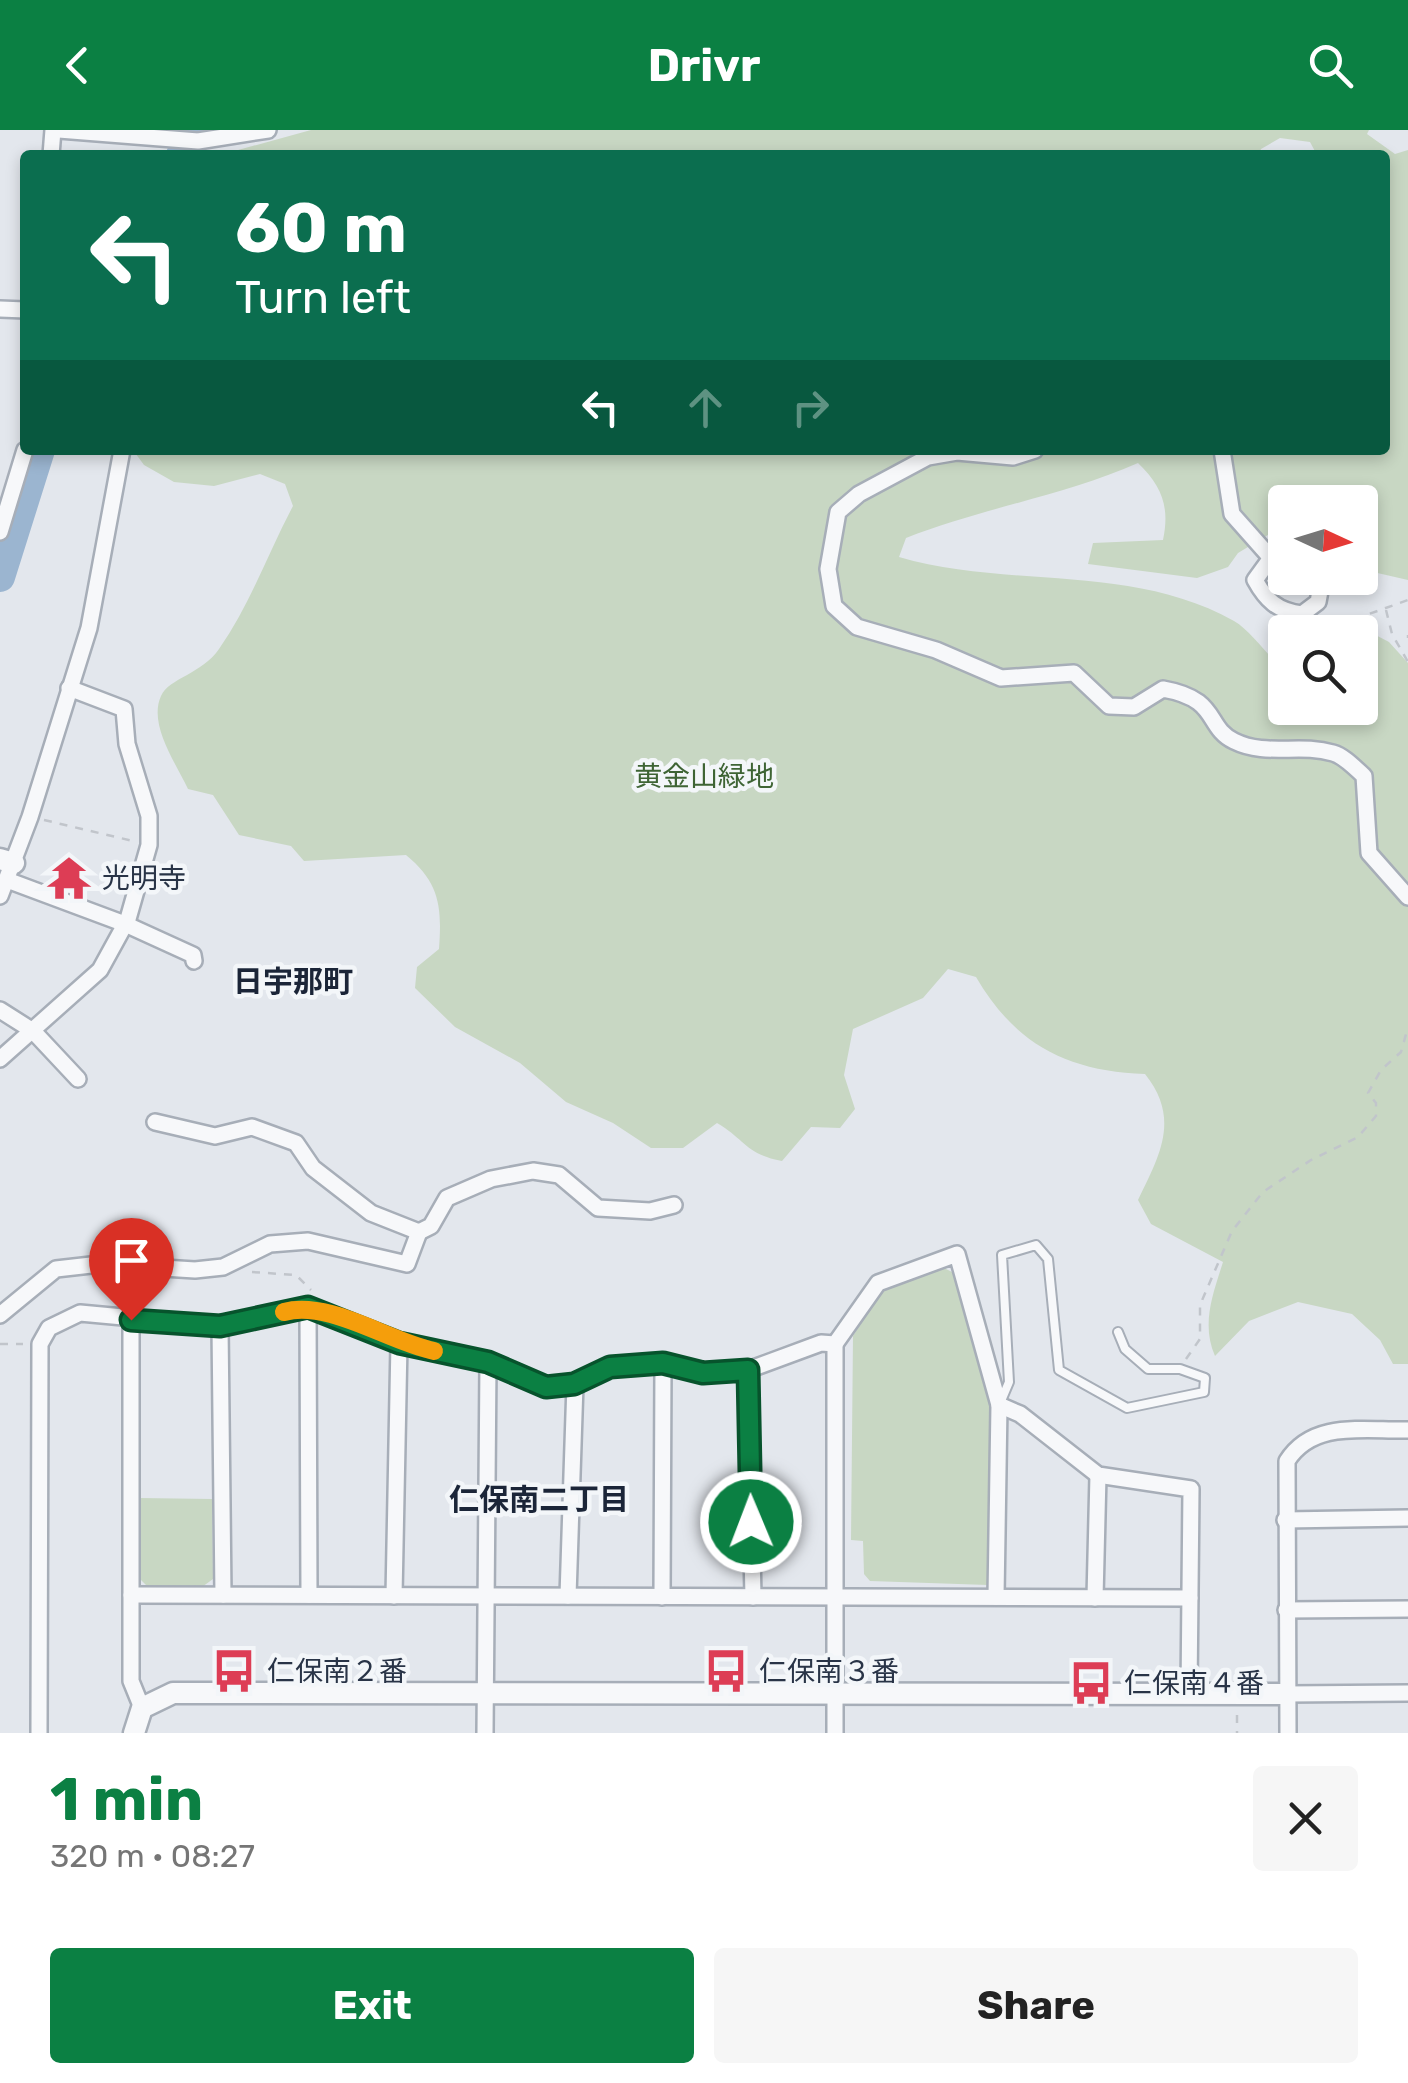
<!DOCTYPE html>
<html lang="en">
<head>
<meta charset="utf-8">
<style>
  body { margin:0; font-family:Rubik,"Noto Sans JP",sans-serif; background:#f6f6f6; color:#222; height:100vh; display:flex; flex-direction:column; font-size:38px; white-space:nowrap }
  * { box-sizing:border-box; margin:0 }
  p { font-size:32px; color:#767676 }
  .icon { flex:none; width:55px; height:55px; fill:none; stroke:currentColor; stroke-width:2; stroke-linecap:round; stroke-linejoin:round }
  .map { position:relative; height:1603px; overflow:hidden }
  .panel { display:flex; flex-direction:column; background:#fff; flex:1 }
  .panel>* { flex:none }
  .top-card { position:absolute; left:20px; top:20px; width:1370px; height:305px; border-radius:10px; box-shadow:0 5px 15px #0003; background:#0b6e4f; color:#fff; overflow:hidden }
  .needle { width:65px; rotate:94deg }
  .tools { position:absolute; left:1268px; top:355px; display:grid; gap:20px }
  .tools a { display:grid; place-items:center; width:110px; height:110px; border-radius:10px; background:#fff; box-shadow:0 5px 15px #0003; font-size:50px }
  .pin { position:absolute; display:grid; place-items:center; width:85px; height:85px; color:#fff; margin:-102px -42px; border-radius:50% 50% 50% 0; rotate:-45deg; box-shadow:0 0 10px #0007 }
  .pin .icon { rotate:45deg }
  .me { position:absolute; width:110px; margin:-55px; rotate:359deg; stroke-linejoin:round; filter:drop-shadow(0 0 8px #0008) }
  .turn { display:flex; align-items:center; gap:35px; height:210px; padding:0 50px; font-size:45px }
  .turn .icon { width:130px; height:130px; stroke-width:2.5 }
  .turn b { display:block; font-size:70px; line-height:85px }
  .lanes { display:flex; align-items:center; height:95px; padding:0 50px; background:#0003; justify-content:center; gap:50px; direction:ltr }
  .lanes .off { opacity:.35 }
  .round { display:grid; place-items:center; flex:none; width:105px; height:105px; border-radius:10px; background:#f6f6f6 }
  .headline { display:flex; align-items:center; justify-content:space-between; height:170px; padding:0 50px }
  h1 { font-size:60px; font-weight:700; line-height:75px; color:#0b8043 }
  .button { display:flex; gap:20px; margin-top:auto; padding:20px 50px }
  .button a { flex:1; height:115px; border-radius:10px; background:#0b8043; color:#fff; font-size:40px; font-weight:700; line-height:115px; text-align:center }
  .button a+a { background:#f6f6f6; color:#222 }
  header { display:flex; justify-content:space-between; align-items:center; height:130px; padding:0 50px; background:#0b8043; color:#fff; font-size:45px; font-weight:700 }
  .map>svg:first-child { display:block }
  .green { fill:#c8d7c3 }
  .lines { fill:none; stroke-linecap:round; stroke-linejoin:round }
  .river { stroke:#9bb5d0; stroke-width:30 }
  .service-casing { stroke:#a7aeb8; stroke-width:12 }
  .minor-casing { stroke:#a7aeb8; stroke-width:20 }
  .tertiary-casing { stroke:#a7aeb8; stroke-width:25 }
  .path { stroke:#c1c5cb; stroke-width:2.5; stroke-dasharray:8 8; stroke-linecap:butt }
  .service { stroke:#f7f8fa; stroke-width:8 }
  .minor { stroke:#f7f8fa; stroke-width:15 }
  .tertiary { stroke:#f7f8fa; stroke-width:20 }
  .route-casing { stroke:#07532c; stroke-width:25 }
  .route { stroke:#0b8043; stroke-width:18 }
  .slow { stroke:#f59e0b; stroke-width:18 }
  .labels { text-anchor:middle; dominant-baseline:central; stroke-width:9; stroke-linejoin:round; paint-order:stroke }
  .park-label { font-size:28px; fill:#3e6434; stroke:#f3f6f9 }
  .poi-label { font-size:28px; fill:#293447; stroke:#f3f6f9; text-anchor:start }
  .neighbourhood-label { font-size:30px; font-weight:bold; fill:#1b2538; stroke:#f3f6f9 }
</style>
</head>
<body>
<header><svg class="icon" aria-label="back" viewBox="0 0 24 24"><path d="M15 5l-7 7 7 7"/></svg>Drivr<svg class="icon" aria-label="search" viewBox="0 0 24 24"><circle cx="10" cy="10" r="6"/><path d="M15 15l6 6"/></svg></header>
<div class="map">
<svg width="1408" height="1603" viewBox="0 0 1408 1603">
  <rect width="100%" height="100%" fill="#e3e7ed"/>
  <!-- green -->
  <g class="green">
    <path d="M311 0H1369L1367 4 1395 24 1408 20V450L1360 439V372H1285V404L1278 399 1238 423 1228 437 1197 448 1088 434 1093 413 1163 410C1170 377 1162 356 1138 333 1063 366 982 378 906 408L899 427C1008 459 1131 433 1234 491 1248 499 1261 517 1273 529L1285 530V578H1360V502H1353L1366 500 1389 512 1408 533V1234H1393L1380 1210 1352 1184 1298 1172 1249 1191 1215 1226C1201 1194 1213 1164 1223 1132L1151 1094 1138 1070C1161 1023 1180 988 1145 944 1067 941 1015 914 976 847L948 839 923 868 853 899 844 945 855 979 840 998 811 997 782 1031C745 1024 746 1010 717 993L683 1018H651L613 993 566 972 520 933 455 897 415 858 417 837 439 819C442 777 440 753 406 725L304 731 291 716 239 705 213 665 188 659C176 633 148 595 161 566 169 548 202 544 219 519 250 475 268 423 293 376L285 354 260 344 214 356 174 352 144 335 133 320H1385V25H1317L1310 12 1280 8 1261 19 1259 25H220Z"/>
    <path d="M944 1138 954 1143 991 1280 988 1455 870 1451 864 1444 863 1411 851 1410 853 1206 884 1156Z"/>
    <path d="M139 1368 212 1369 213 1449 202 1457H148L139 1448Z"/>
  </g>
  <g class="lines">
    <!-- river -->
    <g class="river">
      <path d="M181 25 196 0"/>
      <path d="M0 447 40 320"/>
    </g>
    <!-- service casing -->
    <g class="service-casing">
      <path id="service" d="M1001 1271 1009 1252 1002 1125 1036 1115 1048 1129 1059 1240 1127 1278 1204 1262 1205 1248 1180 1239H1148L1125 1219 1118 1202"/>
    </g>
    <!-- minor casing -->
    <g class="minor-casing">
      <g id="minor">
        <path d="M59 0 198 11 268 0"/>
        <path d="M51 25 53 0"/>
        <path d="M0 179 25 180"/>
        <path d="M1035 320 1013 327 957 322 928 327 859 364 838 382 828 439 834 476 857 497 936 520 1001 548 1074 543 1109 576 1134 577 1163 559C1220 569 1205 597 1234 611 1266 627 1299 613 1333 623 1344 626 1355 638 1364 646L1369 723 1408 767"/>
        <path d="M1222 320 1232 384 1271 428"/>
        <path d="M0 402 25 320"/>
        <path d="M1285 439 1271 428 1255 450C1266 470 1277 481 1302 484L1318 472 1320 461 1310 448"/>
        <path d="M7 750 125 794 193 825 194 831"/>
        <path d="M0 766 30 687 89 498 122 320"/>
        <path d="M0 880 33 901 78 949"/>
        <path d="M0 929 100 840 128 789 149 715V686L127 614 124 579 69 558"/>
        <path d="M155 992 215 1006 252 997 296 1013 313 1038 371 1083 419 1102 431 1096 447 1068 491 1049 533 1041 559 1045 598 1078 650 1081 674 1075"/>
        <path d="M308 1177 309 1465"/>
        <path d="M0 1185 56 1139 100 1134 195 1140 223 1137 270 1114 308 1111 407 1134 419 1102"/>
        <path d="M131 1190V1551L142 1578"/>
        <path d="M220 1196 223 1465"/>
        <path d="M748 1240 753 1467"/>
        <path d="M1285 1390 1408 1388"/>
        <path d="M131 1465 1190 1468"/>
        <path d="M394 1466 399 1213"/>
        <path d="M568 1466 575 1254"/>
        <path d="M662 1467 663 1233"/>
        <path d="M996 1467 999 1275"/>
        <path d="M1095 1468 1098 1345"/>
        <path d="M1286 1480 1408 1479"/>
        <path d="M1287 1564 1408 1563"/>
        <path d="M39 1603 40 1214 49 1198 80 1183 220 1196 308 1177 399 1213 488 1232 545 1257 575 1254 610 1237 663 1233 703 1243 748 1240 821 1213 835 1214 878 1153 957 1124 999 1275 1020 1284 1098 1345 1191 1359 1189 1563"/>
        <path d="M485 1603 488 1232"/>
        <path d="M835 1603V1214"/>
        <path d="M1288 1603 1287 1331C1313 1290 1364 1301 1408 1300"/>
      </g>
    </g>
    <!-- tertiary casing -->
    <g class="tertiary-casing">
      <g id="tertiary">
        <path d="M0 729 14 733"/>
        <path d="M134 1603 142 1578 173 1563 1287 1564"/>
      </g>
    </g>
    <!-- path -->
    <g class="path">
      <path d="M1386 480 1392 504 1408 532"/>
      <path d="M1308 499 1344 493 1408 470"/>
      <path d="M1408 505V508"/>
      <path d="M44 690 133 711"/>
      <path d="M252 1142 296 1145 311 1160"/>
      <path d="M0 1214H23"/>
      <path d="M1186 1229 1200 1209V1175L1232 1101 1263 1062 1311 1030 1358 1007 1376 986V973L1368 963 1381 940 1401 922 1408 897"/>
      <path d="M1237 1585V1603"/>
    </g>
    <!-- service -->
    <use href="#service" class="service"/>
    <!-- minor -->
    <use href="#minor" class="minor"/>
    <!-- tertiary -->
    <use href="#tertiary" class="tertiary"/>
  </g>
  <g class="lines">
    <!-- route casing -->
    <g class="route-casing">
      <path id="route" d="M131 1190 220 1196 308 1177 399 1213 488 1232 546 1257 574 1254 610 1237 663 1233 703 1243 748 1240 751 1392"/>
    </g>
    <!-- route -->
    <use href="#route" class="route"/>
    <!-- slow -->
    <path class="slow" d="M284 1182C330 1170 387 1211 434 1221"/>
  </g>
  <!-- icons -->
  <defs>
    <g id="temple-bare" transform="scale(3.45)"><path d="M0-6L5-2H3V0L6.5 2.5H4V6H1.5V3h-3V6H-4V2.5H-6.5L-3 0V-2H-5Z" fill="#dd3d55" stroke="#f3f6f9" stroke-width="2.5" paint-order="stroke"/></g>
    <g id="bus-bare" transform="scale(3.45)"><path d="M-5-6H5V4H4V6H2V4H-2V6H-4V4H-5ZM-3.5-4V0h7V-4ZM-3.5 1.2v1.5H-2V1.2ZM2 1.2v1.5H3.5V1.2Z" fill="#dd3d55" stroke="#f3f6f9" stroke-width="2.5" paint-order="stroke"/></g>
  </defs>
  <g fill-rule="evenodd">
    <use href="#temple-bare" x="69" y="748"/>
    <use href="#bus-bare" x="234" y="1541"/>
    <use href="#bus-bare" x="726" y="1541"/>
    <use href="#bus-bare" x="1091" y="1553"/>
  </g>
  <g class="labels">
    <!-- park labels -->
    <g class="park-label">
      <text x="704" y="646">黄金山緑地</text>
    </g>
    <!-- poi labels -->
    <g class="poi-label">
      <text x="102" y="748">光明寺</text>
      <text x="267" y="1541">仁保南２番</text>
      <text x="759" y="1541">仁保南３番</text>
      <text x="1124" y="1553">仁保南４番</text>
    </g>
    <!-- neighbourhood labels -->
    <g class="neighbourhood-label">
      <text x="293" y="852">日宇那町</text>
      <text x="539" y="1370">仁保南二丁目</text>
    </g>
  </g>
</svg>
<div class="tools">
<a><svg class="needle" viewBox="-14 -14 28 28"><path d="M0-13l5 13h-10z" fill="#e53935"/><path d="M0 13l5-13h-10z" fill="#767676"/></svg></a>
<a><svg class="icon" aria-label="search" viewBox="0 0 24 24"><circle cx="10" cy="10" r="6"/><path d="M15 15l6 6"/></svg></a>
</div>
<div class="pin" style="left:131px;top:1190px;background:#d93025"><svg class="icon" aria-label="arrive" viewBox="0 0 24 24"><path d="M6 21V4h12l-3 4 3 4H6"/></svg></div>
<svg class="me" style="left:751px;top:1392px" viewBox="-20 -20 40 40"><circle r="17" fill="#0b8043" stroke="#fff" stroke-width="3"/><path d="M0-11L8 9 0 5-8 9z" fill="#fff"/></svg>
<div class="top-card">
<div class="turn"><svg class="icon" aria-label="left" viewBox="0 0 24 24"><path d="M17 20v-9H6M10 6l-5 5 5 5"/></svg><div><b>60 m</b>Turn left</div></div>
<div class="lanes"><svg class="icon" aria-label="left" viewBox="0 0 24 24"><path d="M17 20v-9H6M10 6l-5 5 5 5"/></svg><svg class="icon off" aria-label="ahead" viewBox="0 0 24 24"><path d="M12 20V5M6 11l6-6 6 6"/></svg><svg class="icon off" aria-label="right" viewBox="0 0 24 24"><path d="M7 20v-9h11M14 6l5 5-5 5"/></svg></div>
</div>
</div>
<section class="panel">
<div class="headline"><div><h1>1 min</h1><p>320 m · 08:27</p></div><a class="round"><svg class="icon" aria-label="close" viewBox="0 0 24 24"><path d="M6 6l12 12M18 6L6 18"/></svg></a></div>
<div class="button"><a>Exit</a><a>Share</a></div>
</section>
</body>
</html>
